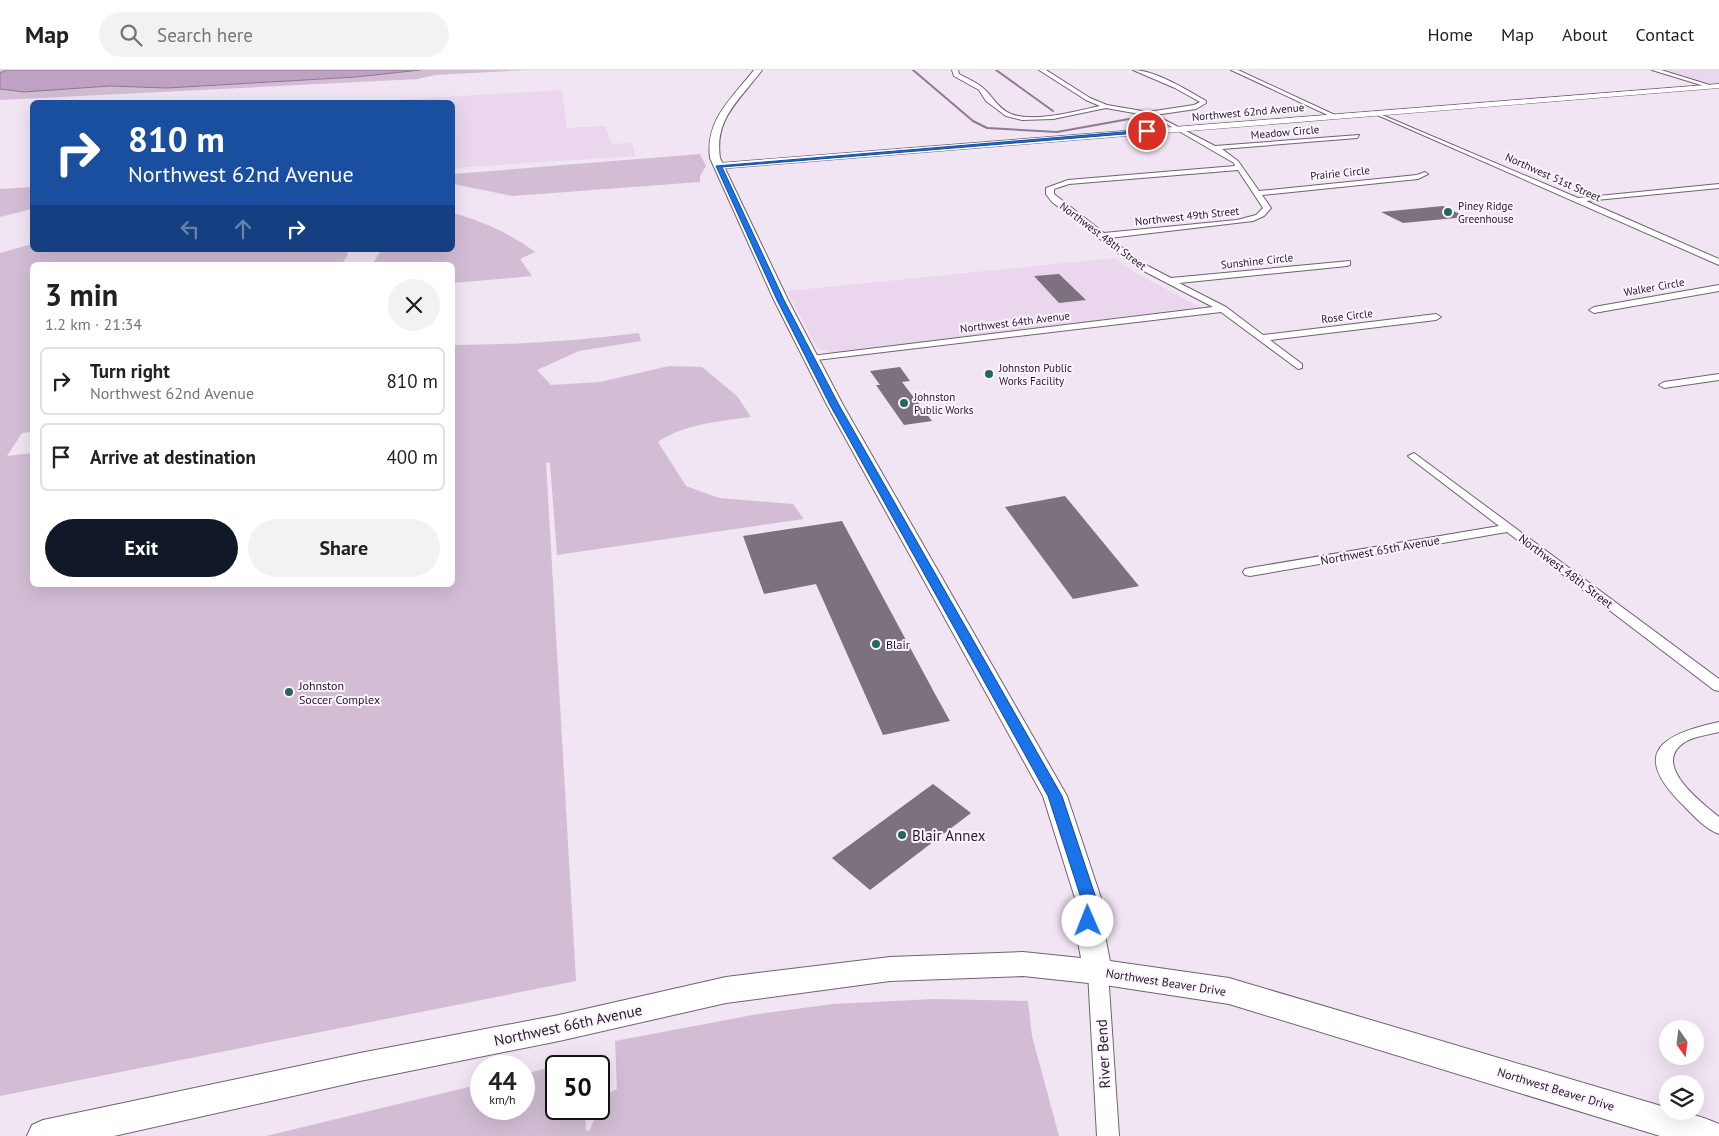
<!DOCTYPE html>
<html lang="en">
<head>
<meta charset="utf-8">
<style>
  body { margin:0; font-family:"PT Sans",sans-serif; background:#f2f2f2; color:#202124; height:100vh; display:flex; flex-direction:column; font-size:19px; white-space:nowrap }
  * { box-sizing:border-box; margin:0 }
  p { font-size:16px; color:#757577 }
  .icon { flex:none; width:28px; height:28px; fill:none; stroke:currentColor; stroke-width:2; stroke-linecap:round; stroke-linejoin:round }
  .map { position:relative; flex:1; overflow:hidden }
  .panel { position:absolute; left:30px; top:192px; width:425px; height:325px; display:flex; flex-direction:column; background:#fff; border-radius:8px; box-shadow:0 5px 20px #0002 }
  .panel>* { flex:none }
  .hud { position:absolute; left:30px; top:30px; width:425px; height:152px; border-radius:8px; box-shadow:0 5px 20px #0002; background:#1a4fa0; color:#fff; overflow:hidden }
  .needle { width:32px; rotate:166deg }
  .tools { position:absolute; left:1659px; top:950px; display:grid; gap:10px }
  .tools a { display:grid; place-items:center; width:45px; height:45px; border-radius:50%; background:#fff; box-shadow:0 5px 20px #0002; font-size:25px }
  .speed { position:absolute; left:470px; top:985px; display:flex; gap:10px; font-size:25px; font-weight:700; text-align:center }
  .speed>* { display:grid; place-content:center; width:65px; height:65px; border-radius:50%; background:#fff; box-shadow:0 5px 20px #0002; line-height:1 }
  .speed small { font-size:12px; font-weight:400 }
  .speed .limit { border:2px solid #111; border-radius:8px; background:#fff; color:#111 }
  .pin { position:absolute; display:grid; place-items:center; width:42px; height:42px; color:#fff; margin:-21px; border:2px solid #fff; border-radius:50%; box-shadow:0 1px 5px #0007 }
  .me { position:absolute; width:55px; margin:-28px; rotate:359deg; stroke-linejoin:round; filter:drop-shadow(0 0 4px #0008) }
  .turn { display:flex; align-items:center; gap:18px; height:105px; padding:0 15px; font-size:22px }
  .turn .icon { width:65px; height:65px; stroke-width:2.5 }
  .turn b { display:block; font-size:35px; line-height:42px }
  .lanes { display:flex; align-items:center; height:48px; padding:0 15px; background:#0003; justify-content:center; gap:25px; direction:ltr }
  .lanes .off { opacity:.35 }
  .round { display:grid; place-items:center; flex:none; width:52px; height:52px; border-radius:26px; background:#f2f2f2 }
  .head { display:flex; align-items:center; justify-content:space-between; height:85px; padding:0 15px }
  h1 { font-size:30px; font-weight:600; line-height:38px }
  .action { display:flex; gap:10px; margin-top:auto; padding:10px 15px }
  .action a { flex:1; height:58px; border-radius:30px; background:#111827; color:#fff; font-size:20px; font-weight:600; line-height:58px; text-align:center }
  .action a+a { background:#f2f2f2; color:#202124 }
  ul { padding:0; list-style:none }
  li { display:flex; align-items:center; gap:15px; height:68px; margin:0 10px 8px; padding:0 5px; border:2px solid #e0e0e0; border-radius:8px }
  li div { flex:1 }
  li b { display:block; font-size:19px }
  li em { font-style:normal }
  header { display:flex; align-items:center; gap:30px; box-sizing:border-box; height:70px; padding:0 25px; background:#fff; border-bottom:1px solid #e0e0e0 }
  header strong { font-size:24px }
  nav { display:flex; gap:28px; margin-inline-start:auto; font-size:18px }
  .search { width:350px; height:45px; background:#f2f2f2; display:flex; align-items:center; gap:12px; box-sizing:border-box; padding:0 18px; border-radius:28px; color:#757577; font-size:19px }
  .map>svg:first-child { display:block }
  .built { fill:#ead7ed }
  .green { fill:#d2bdd5 }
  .water { fill:#bfa1c3; stroke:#907993 }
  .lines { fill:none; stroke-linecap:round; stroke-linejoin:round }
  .stream { stroke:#907993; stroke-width:2 }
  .building { fill:#7d717f }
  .minor-casing { stroke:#6f6371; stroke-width:2 }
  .tertiary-casing { stroke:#6f6371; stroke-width:1 }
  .secondary-casing { stroke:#6f6371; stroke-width:2 }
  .minor { fill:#fff; fill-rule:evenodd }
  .tertiary { fill:#fff; fill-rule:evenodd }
  .secondary { fill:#fff; fill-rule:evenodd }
  .route { fill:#1a73e8; stroke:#114b97 }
  .poi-dot { fill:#266755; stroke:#fdf2ff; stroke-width:2 }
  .labels { text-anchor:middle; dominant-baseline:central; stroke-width:4; stroke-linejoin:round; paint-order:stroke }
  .far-street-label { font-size:11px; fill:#211c22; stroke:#fdf2ff }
  .far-poi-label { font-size:11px; fill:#211c22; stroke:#fdf2ff; text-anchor:start }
  .street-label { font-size:12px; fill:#211c22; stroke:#fdf2ff }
  .poi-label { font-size:12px; fill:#211c22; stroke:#fdf2ff; text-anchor:start }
  .near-poi-label { font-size:15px; fill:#211c22; stroke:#fdf2ff; text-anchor:start }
  .near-street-label { font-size:15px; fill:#211c22; stroke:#fdf2ff }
</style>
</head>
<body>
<header>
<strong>Map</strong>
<div class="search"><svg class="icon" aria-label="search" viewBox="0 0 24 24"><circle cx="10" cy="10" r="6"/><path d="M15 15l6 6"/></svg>Search here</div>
<nav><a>Home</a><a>Map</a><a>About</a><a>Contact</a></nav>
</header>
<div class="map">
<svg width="1719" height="1066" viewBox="0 0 1719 1066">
  <rect width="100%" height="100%" fill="#f1e4f3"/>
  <!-- built -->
  <g class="built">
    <path d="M1655 0H1719V16L1713 17Z"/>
    <path d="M562 20 567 58 605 56 612 74 632 73 635 86 453 98 452 32H361Z"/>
    <path d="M1115 188 1134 202 1202 238 833 283 817 278 787 221Z"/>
  </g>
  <!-- green -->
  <g class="green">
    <path d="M0 0H529L435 5 418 9 0 30Z"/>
    <path d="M700 84 706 96 700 106V112L512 126 453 114V104Z"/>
    <path d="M32 117V139L0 147V119Z"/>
    <path d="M453 143C482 151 510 163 535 182L520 189 532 206 453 213 452 195H372L381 180H452Z"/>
    <path d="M32 174V180H346L348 185 341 195H32V362L22 363 7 386 32 383V515H452L453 275C515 275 576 271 639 263L641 271 579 281 537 300 551 315 600 312 669 296 702 297 737 326 751 347C720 351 684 354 658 372L686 416 719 428 793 434 804 449 557 485 550 393 546 392 576 911 0 1026V183Z"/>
    <path d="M934 929 1028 931 1032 966 1059 1066H266L481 1014V1039H524V1004L556 996V1039H585L586 1061 590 1060 603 1026 617 1019 615 971 758 944 833 934Z"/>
  </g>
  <!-- water -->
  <path class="water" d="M6 0H420L356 7 167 18 110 16 24 22 0 19V3Z"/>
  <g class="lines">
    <!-- stream -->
    <g class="stream">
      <path d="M913 0 973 51 987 58 1057 62 1129 49"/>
      <path d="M996 0 1053 41"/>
    </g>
  </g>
  <!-- building -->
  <g class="building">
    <path d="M1443 136 1466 147 1403 153 1381 142Z"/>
    <path d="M1059 204 1086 230 1059 233 1034 206Z"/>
    <path d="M900 297 910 311 902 312 932 351 904 355 876 315H880L870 301Z"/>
    <path d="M1065 426 1139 516 1073 529 1005 437Z"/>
    <path d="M842 451 935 624 950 651 883 665 816 514 764 524 743 466Z"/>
    <path d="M933 714 971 743 870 820 832 788Z"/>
  </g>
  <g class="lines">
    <!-- minor casing -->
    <g class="minor-casing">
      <g id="minor">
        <path d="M952 0H958L959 4C966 8 976 12 983 18 992 25 997 38 1011 44 1034 53 1076 41 1100 36L1086 30 1039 0H1046L1090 28 1107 35 1148 42 1194 35 1200 32 1175 18 1133 0C1155 0 1187 20 1206 31V33L1196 39 1155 45 1215 76 1359 65 1357 68 1222 79 1238 91 1259 121 1417 105 1425 102 1428 104 1418 109 1262 125 1271 138 1264 146 1253 151 1109 168 1144 194 1171 208 1350 191V195L1347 196 1179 213 1226 237 1263 265 1436 244 1441 247 1436 250 1270 270 1302 294V298L1298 299 1221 242 808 291 806 289 811 286 1213 237 1138 198 1052 132 1046 124V118L1068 110 1235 96 1234 93 1165 53 1145 45 1106 38 1053 49 1022 50 1006 46 986 31 979 20 954 6ZM1238 100 1263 138 1256 145 1237 150 1104 163 1054 124V119L1069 114Z"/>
        <path d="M1231 0H1238L1337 46 1332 47Z"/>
        <path d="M1652 0H1661L1716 17 1711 18Z"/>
        <path d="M1375 42 1578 128 1719 114V118L1586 131 1719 189V195L1375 44Z"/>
        <path d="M1719 215V221L1594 243 1589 240 1594 237Z"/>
        <path d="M1719 304V310L1664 318 1659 315 1664 312Z"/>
        <path d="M1414 383 1719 609V621L1714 620 1507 462 1250 506 1245 505 1243 502 1245 499 1250 498 1499 456 1410 388 1408 386Z"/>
        <path d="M1719 652V662C1708 665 1695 666 1685 672 1650 694 1701 732 1719 747V764C1705 759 1693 745 1683 735 1629 682 1663 664 1719 652Z"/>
        <path d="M1098 894 1105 896 1108 902 1119 1066H1097L1088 902 1091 896Z"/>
      </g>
    </g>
    <!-- tertiary casing -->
    <g class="tertiary-casing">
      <path id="tertiary" d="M1719 14V18L719 99 715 96 719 93Z"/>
    </g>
    <!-- secondary casing -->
    <g class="secondary-casing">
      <path id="secondary" d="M754 0H762C740 30 714 48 720 88L788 230 843 335 1067 726 1101 828 1102 851 1110 891 1229 908 1668 1038V1041C1685 1041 1703 1047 1719 1054V1066H1660L1229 934 1098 914 1023 906 890 911 726 933 559 971 360 1011 114 1066H27L32 1055 43 1050 360 983 559 945 726 907 890 887 1023 882 1081 888 1074 851 1075 828 1043 726 827 335 774 230 710 88C705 50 732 28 754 0Z"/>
    </g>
    <!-- minor -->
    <use href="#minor" class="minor"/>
    <!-- tertiary -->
    <use href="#tertiary" class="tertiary"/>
    <!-- secondary -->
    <use href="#secondary" class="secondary"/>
  </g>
  <!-- route -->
  <path class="route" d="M1147 60 1149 62 722 97 784 230 839 335 1062 726 1096 828V851L1094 856 1088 858 1083 856 1081 851V828L1048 726 830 335 777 230 716 96Z"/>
  <!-- markers -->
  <g class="poi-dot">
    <circle cx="1448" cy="142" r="5"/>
    <circle cx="989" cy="304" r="5"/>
    <circle cx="904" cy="333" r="5"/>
    <circle cx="876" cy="574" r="5"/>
    <circle cx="289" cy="622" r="5"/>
    <circle cx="902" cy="765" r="5"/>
  </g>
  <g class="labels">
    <!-- far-street labels -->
    <g class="far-street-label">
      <text transform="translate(1248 42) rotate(-5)">Northwest 62nd Avenue</text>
      <text transform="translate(1285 62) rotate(-5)">Meadow Circle</text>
      <text transform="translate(1340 103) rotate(-6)">Prairie Circle</text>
      <text transform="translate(1553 107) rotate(24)">Northwest 51st Street</text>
      <text transform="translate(1187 146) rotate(-6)">Northwest 49th Street</text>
      <text transform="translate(1103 166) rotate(37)">Northwest 48th Street</text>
      <text transform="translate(1257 191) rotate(-6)">Sunshine Circle</text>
      <text transform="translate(1654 217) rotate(-10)">Walker Circle</text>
      <text transform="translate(1347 246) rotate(-7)">Rose Circle</text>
      <text transform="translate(1015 252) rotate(-7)">Northwest 64th Avenue</text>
    </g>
    <!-- far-poi labels -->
    <g class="far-poi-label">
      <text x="1458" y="136">Piney Ridge<tspan x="1458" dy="13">Greenhouse</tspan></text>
      <text x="999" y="298">Johnston Public<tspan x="999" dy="13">Works Facility</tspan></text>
      <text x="914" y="327">Johnston<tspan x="914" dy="13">Public Works</tspan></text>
    </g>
    <!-- street labels -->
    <g class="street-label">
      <text transform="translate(1380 480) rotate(-10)">Northwest 65th Avenue</text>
      <text transform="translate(1566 501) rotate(37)">Northwest 48th Street</text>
      <text transform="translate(1166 912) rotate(9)">Northwest Beaver Drive</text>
      <text transform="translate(1556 1019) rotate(17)">Northwest Beaver Drive</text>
    </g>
    <!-- poi labels -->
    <g class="poi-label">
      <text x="886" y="574">Blair</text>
      <text x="299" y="615">Johnston<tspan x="299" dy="14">Soccer Complex</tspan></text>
    </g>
    <!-- near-poi labels -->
    <g class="near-poi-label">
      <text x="912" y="765">Blair Annex</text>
    </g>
    <!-- near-street labels -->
    <g class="near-street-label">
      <text transform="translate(568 955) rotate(-12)">Northwest 66th Avenue</text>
      <text transform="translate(1103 984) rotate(-93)">River Bend</text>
    </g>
  </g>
</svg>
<div class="tools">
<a><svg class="needle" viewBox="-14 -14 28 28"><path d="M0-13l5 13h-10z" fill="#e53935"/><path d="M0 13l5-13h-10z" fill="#757577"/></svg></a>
<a><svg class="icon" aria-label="layers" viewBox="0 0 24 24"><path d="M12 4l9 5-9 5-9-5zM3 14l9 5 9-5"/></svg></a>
</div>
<div class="speed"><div>44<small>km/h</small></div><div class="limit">50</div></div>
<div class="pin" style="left:1147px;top:61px;background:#d93025"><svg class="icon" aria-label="arrive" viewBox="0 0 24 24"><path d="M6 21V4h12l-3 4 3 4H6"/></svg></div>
<svg class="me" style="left:1088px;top:851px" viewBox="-20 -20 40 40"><circle r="19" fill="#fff"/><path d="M0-13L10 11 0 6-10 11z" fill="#1a73e8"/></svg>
<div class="hud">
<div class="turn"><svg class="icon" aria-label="right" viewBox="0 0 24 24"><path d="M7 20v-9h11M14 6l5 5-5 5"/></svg><div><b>810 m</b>Northwest 62nd Avenue</div></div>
<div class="lanes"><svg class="icon off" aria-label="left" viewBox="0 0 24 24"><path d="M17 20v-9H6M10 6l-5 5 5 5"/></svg><svg class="icon off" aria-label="ahead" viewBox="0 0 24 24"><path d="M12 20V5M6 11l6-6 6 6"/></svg><svg class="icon" aria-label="right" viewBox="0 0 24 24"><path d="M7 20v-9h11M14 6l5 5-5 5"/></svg></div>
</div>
<section class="panel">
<div class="head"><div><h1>3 min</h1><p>1.2 km · 21:34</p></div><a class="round"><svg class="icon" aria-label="close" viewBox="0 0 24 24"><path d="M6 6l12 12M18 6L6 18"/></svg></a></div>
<ul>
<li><svg class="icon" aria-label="right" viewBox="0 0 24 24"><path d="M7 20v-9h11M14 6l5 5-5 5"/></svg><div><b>Turn right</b><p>Northwest 62nd Avenue</p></div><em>810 m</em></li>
<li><svg class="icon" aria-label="arrive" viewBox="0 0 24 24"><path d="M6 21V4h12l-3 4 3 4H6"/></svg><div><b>Arrive at destination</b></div><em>400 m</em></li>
</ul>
<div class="action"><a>Exit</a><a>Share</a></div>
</section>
</div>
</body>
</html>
